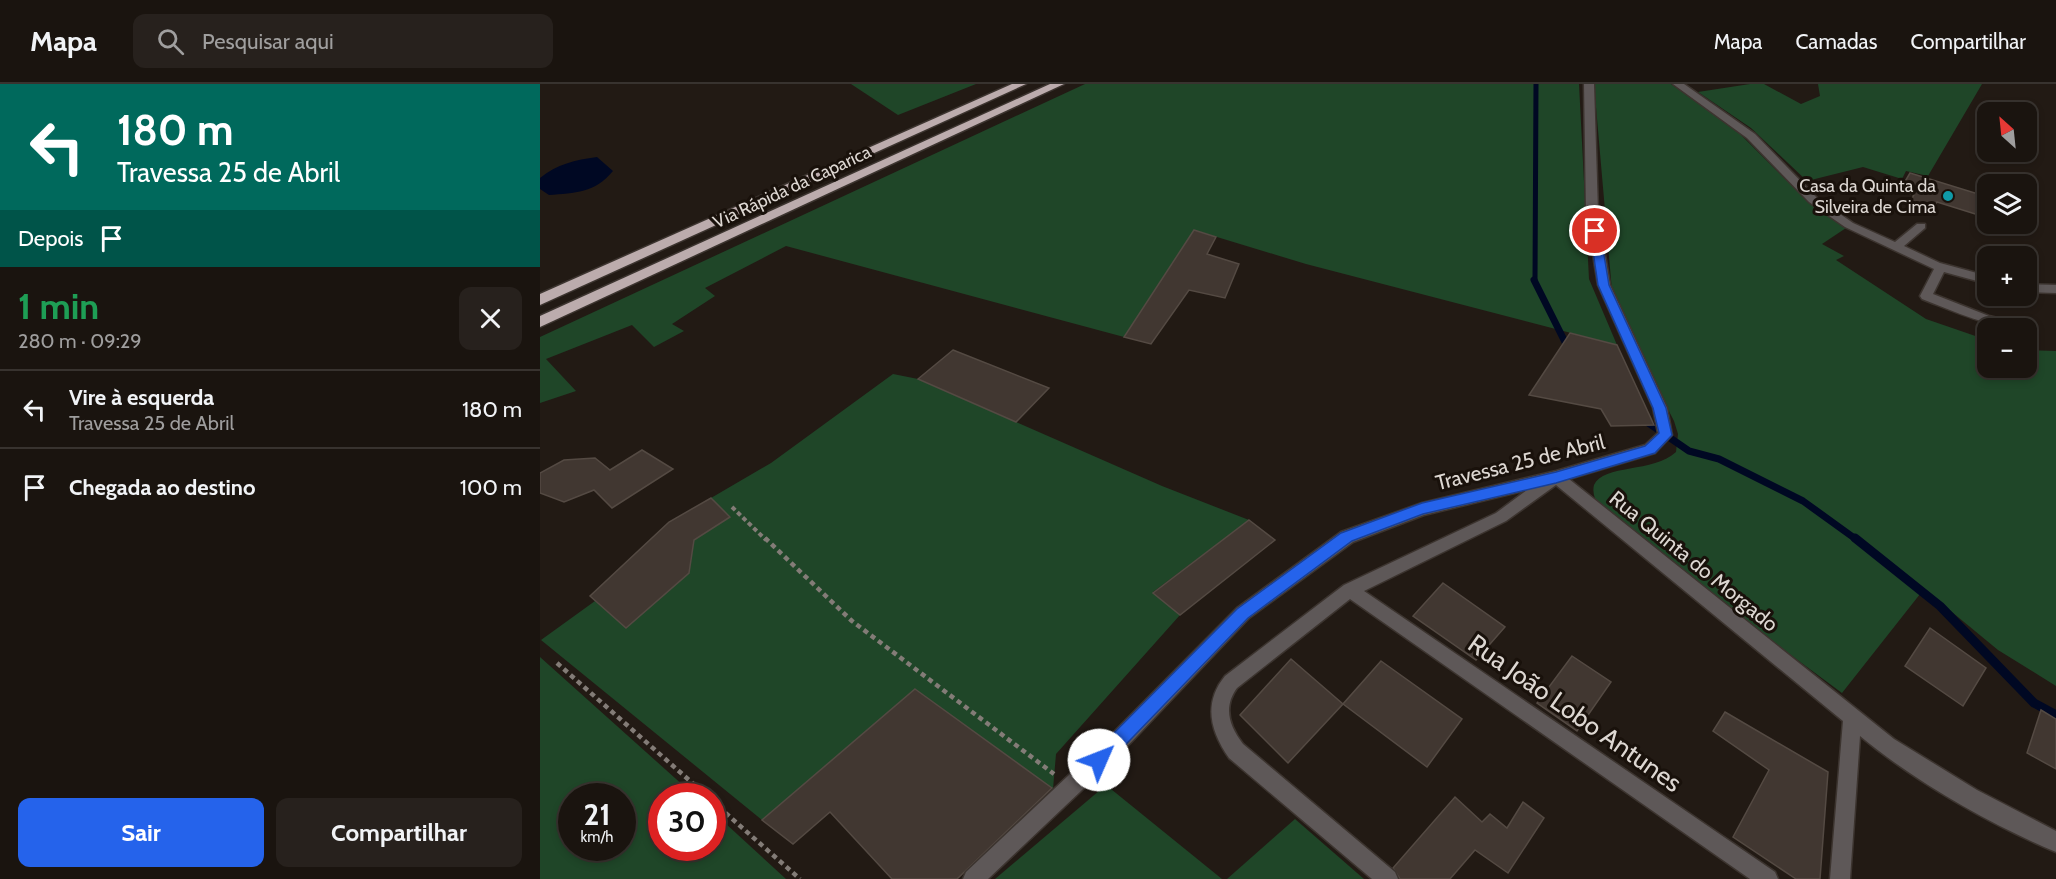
<!DOCTYPE html>
<html lang="pt">
<head>
<meta charset="utf-8">
<style>
  body { margin:0; font-family:Cabin,sans-serif; background:#27211d; color:#f1f3f6; height:100vh; display:flex; flex-direction:column; font-size:22px; white-space:nowrap }
  * { box-sizing:border-box; margin:0 }
  p { font-size:20px; color:#9f9e9e }
  .icon { flex:none; width:33px; height:33px; fill:none; stroke:currentColor; stroke-width:2; stroke-linecap:round; stroke-linejoin:round }
  .map { position:relative; flex:1; overflow:hidden }
  .panel { display:flex; flex-direction:column; background:#1a140f; width:540px }
  .panel>* { flex:none }
  .banner { background:#00695c; color:#fff; overflow:hidden }
  .needle { width:39px; rotate:333deg }
  .fabs { position:absolute; left:1437px; top:18px; display:grid; gap:12px }
  .fabs a { display:grid; place-items:center; width:60px; height:60px; border-radius:12px; background:#1a140f; box-shadow:0 3px 9px #0003,0 0 0 2px #38332f; font-size:30px }
  .speed { position:absolute; left:18px; top:699px; display:flex; gap:12px; font-size:30px; font-weight:700; text-align:center }
  .speed>* { display:grid; place-content:center; width:78px; height:78px; border-radius:50%; background:#1a140f; box-shadow:0 3px 9px #0003,0 0 0 2px #38332f; line-height:1 }
  .speed small { font-size:15px; font-weight:400 }
  .speed .limit { border:9px solid #d22; background:#fff; color:#111 }
  .pin { position:absolute; display:grid; place-items:center; width:51px; height:51px; color:#fff; margin:-26px; border:3px solid #fff; border-radius:50%; box-shadow:0 2px 6px #0007 }
  .me { position:absolute; width:66px; margin:-33px; rotate:46deg; stroke-linejoin:round; filter:drop-shadow(0 0 4px #0008) }
  .turn { display:flex; align-items:center; gap:21px; height:126px; padding:0 18px; font-size:27px }
  .turn .icon { width:78px; height:78px; stroke-width:2.5 }
  .turn b { display:block; font-size:42px; line-height:51px }
  .then { display:flex; align-items:center; height:57px; padding:0 18px; background:#0003; gap:12px; font-size:22px }
  .round { display:grid; place-items:center; flex:none; width:63px; height:63px; border-radius:12px; background:#27211d }
  .head { display:flex; align-items:center; justify-content:space-between; height:102px; padding:0 18px }
  h1 { font-size:36px; font-weight:800; line-height:45px; color:#1e9e55 }
  .button { display:flex; gap:12px; margin-top:auto; padding:12px 18px }
  .button a { flex:1; height:69px; border-radius:12px; background:#2563eb; color:#fff; font-size:24px; font-weight:800; line-height:69px; text-align:center }
  .button a+a { background:#27211d; color:#f1f3f6 }
  ul { padding:0; list-style:none }
  li { display:flex; align-items:center; gap:18px; height:78px; padding:0 18px; border-top:2px solid #38332f }
  li div { flex:1 }
  li b { display:block; font-size:22px }
  li em { font-style:normal }
  header { display:flex; align-items:center; gap:36px; box-sizing:border-box; height:84px; padding:0 30px; background:#1a140f; border-bottom:2px solid #38332f }
  header strong { font-size:28px }
  nav { display:flex; gap:33px; margin-inline-start:auto; font-size:21px }
  .search { width:420px; height:54px; background:#27211d; display:flex; align-items:center; gap:15px; box-sizing:border-box; padding:0 21px; border-radius:12px; color:#9f9e9e; font-size:22px }
  main { display:flex; flex:1; min-height:0 }
  .map>svg:first-child { display:block }
  .green { fill:#1f4628; fill-rule:evenodd }
  .water { fill:#000823 }
  .lines { fill:none; stroke-linecap:round; stroke-linejoin:round }
  .stream-far2 { stroke:#000823; stroke-width:5 }
  .stream-far1 { stroke:#000823; stroke-width:7 }
  .stream { stroke:#000823; stroke-width:9 }
  .building { fill:#413731; stroke:#544a43; stroke-width:1.5 }
  .minor-casing { stroke:#3c342f; stroke-width:3 }
  .highway-casing { stroke:#3c342f; stroke-width:3 }
  .path-far1 { stroke:#837c77; stroke-width:4; stroke-dasharray:4.5 3; stroke-linecap:butt }
  .path { stroke:#837c77; stroke-width:4.5; stroke-dasharray:5 4; stroke-linecap:butt }
  .minor { fill:#5e5858; fill-rule:evenodd }
  .highway { fill:#bcacad; fill-rule:evenodd }
  .route { fill:#2563eb; stroke:#184099; stroke-width:1.5 }
  .culture-dot { fill:#0f9aa8; stroke:#19110b; stroke-width:2 }
  .labels { text-anchor:middle; dominant-baseline:central; stroke-width:6; stroke-linejoin:round; paint-order:stroke }
  .far-poi-label { font-size:18px; fill:#ddd7d2; stroke:#19110b; text-anchor:end }
  .far-street-label { font-size:18px; fill:#ddd7d2; stroke:#19110b }
  .street-label { font-size:21px; fill:#ddd7d2; stroke:#19110b }
  .near-street-label { font-size:26px; fill:#ddd7d2; stroke:#19110b }
</style>
</head>
<body>
<header>
<strong>Mapa</strong>
<div class="search"><svg class="icon" aria-label="search" viewBox="0 0 24 24"><circle cx="10" cy="10" r="6"/><path d="M15 15l6 6"/></svg>Pesquisar aqui</div>
<nav><a>Mapa</a><a>Camadas</a><a>Compartilhar</a></nav>
</header>
<main>
<section class="panel">
<div class="banner">
<div class="turn"><svg class="icon" aria-label="left" viewBox="0 0 24 24"><path d="M17 20v-9H6M10 6l-5 5 5 5"/></svg><div><b>180 m</b>Travessa 25 de Abril</div></div>
<div class="then">Depois<svg class="icon" aria-label="arrive" viewBox="0 0 24 24"><path d="M6 21V4h12l-3 4 3 4H6"/></svg></div>
</div>
<div class="head"><div><h1>1 min</h1><p>280 m · 09:29</p></div><a class="round"><svg class="icon" aria-label="close" viewBox="0 0 24 24"><path d="M6 6l12 12M18 6L6 18"/></svg></a></div>
<ul>
<li><svg class="icon" aria-label="left" viewBox="0 0 24 24"><path d="M17 20v-9H6M10 6l-5 5 5 5"/></svg><div><b>Vire à esquerda</b><p>Travessa 25 de Abril</p></div><em>180 m</em></li>
<li><svg class="icon" aria-label="arrive" viewBox="0 0 24 24"><path d="M6 21V4h12l-3 4 3 4H6"/></svg><div><b>Chegada ao destino</b></div><em>100 m</em></li>
</ul>
<div class="button"><a>Sair</a><a>Compartilhar</a></div>
</section>
<div class="map">
<svg width="1516" height="795" viewBox="0 0 1516 795">
  <rect width="100%" height="100%" fill="#221a14"/>
  <!-- green -->
  <g class="green">
    <path d="M311 0H436L358 31Z"/>
    <path d="M545 0H1039L1049 195 1077 261 766 180 654 146 584 253 246 162 165 204 175 212 132 240 144 247 114 263 92 241 6 275 36 307 0 319V253Z"/>
    <path d="M1054 0H1131L1193 43 1266 116 1306 144 1282 160 1304 172 1296 176 1386 235 1447 256 1448 284H1486L1487 266 1516 267V602L1458 566 1384 505 1302 609C1248 569 1194 529 1140 489 1114 470 1079 449 1059 422 1055 416 1052 409 1054 401 1063 380 1114 389 1136 368L1138 350 1134 337 1077 225 1072 207Z"/>
    <path d="M1210 0H1224L1261 20 1280 12 1278 0H1442L1388 92 1366 87 1362 95 1323 83 1267 97 1211 44 1158 8Z"/>
    <path d="M353 290 378 295 622 402 709 436 613 508 640 531 516 670 513 705 375 605 222 736 1 556 55 517 86 544 149 489 154 456 190 433 171 414 231 379Z"/>
    <path d="M0 573 155 712H122V764H172L173 728 246 795H0ZM82 712V764H32V712Z"/>
    <path d="M566 701 682 795H455Z"/>
    <path d="M755 735 824 795H687Z"/>
  </g>
  <!-- water -->
  <path class="water" d="M57 73 73 87C55 109 35 109 9 111L0 105V94C17 80 35 76 57 73Z"/>
  <g class="lines">
    <!-- stream-far2 -->
    <path class="stream-far2" d="M995 197 996 0"/>
    <!-- stream-far1 -->
    <g class="stream-far1">
      <path d="M994 196 1029 266"/>
      <path d="M1104 336 1149 367 1179 375 1263 417 1317 456"/>
    </g>
    <!-- stream -->
    <path class="stream" d="M1315 454 1400 522 1494 619 1516 631"/>
  </g>
  <!-- building -->
  <g class="building">
    <path d="M1370 89 1448 113V134L1397 118 1392 129 1368 121 1374 111 1360 106Z"/>
    <path d="M654 146 676 153 667 170 699 180 685 214 649 206 611 260 584 253Z"/>
    <path d="M1030 249 1077 261 1114 341 1071 342 1061 325 989 311Z"/>
    <path d="M413 266 509 304 476 338 378 295Z"/>
    <path d="M102 366 133 385 72 424 54 406 24 418 0 409V389L24 376 55 374 70 386Z"/>
    <path d="M171 414 190 433 154 456 149 489 86 544 50 512 129 438Z"/>
    <path d="M709 436 735 456 640 531 613 509Z"/>
    <path d="M903 499 965 543 936 576 873 532Z"/>
    <path d="M1390 544 1446 584 1423 622 1365 582Z"/>
    <path d="M1032 572 1071 598 1037 647 997 619Z"/>
    <path d="M751 575 803 620 748 679 700 631Z"/>
    <path d="M841 577 922 635 887 683 803 620Z"/>
    <path d="M375 605 512 704 417 795H352L290 728 253 760 222 736Z"/>
    <path d="M1501 626 1516 635V685L1487 669Z"/>
    <path d="M1185 628 1288 688 1280 795H1256L1193 753 1229 686 1173 647Z"/>
    <path d="M915 713 942 738 950 730 967 744 983 718 1004 734 968 789 935 766 910 795H860L853 784Z"/>
  </g>
  <g class="lines">
    <!-- minor casing -->
    <g class="minor-casing">
      <g id="minor">
        <path d="M1044 0H1054L1058 128 1070 201 1127 324 1132 351 1115 369 1029 395 1354 655 1437 706 1516 747V768C1451 741 1374 697 1320 652L1310 795H1290L1303 637 1016 401 966 437 824 507 1235 788 1238 795H1210L810 515 697 604C683 623 689 642 703 660L855 788 858 795H832L689 674C670 647 663 619 685 592L804 501 956 429 987 406 884 431 813 458 709 534 579 671 448 795H423L426 788 565 657 697 524 801 448 882 419 1016 387 1105 361 1118 349 1113 324 1058 201 1046 128Z"/>
        <path d="M1133 0H1144L1215 50 1277 114 1313 139 1355 158 1377 140H1385V144L1364 162 1400 179 1448 192V200L1404 188 1393 210 1449 232 1487 241V247L1486 244C1449 244 1416 228 1382 215L1380 212 1394 185 1305 143 1269 118 1207 54Z"/>
        <path d="M1486 200 1516 201V209L1486 208Z"/>
      </g>
    </g>
    <!-- highway casing -->
    <g class="highway-casing">
      <g id="highway">
        <path d="M472 0H486L0 221V210Z"/>
        <path d="M510 0H524L0 243V232Z"/>
      </g>
    </g>
    <!-- path-far1 -->
    <path class="path-far1" d="M192 423 226 456"/>
    <!-- path -->
    <g class="path">
      <path d="M225 454 312 537 514 690"/>
      <path d="M17 579 167 712"/>
      <path d="M172 717 260 795"/>
    </g>
    <!-- minor -->
    <use href="#minor" class="minor"/>
    <!-- highway -->
    <use href="#highway" class="highway"/>
  </g>
  <!-- route -->
  <path class="route" d="M1055 143 1060 147 1069 201 1126 324 1132 351 1115 369 1016 399 883 430 812 457 708 534 565 682 559 685 553 682 550 676 553 670 697 525 801 449 882 419 1016 388 1105 362 1119 349 1113 324 1058 201 1050 147Z"/>
  <!-- markers -->
  <circle class="culture-dot" cx="1408" cy="112" r="6"/>
  <g class="labels">
    <!-- far-poi labels -->
    <g class="far-poi-label">
      <text x="1396" y="102">Casa da Quinta da<tspan x="1396" dy="21">Silveira de Cima</tspan></text>
    </g>
    <!-- far-street labels -->
    <g class="far-street-label">
      <text transform="translate(252 103) rotate(-25)">Via Rápida da Caparica</text>
    </g>
    <!-- street labels -->
    <g class="street-label">
      <text transform="translate(980 378) rotate(-14)">Travessa 25 de Abril</text>
      <text transform="translate(1154 477) rotate(39)">Rua Quinta do Morgado</text>
    </g>
    <!-- near-street labels -->
    <g class="near-street-label">
      <text transform="translate(1035 629) rotate(35)">Rua João Lobo Antunes</text>
    </g>
  </g>
</svg>
<div class="fabs">
<a><svg class="needle" viewBox="-14 -14 28 28"><path d="M0-13l5 13h-10z" fill="#e53935"/><path d="M0 13l5-13h-10z" fill="#9f9e9e"/></svg></a>
<a><svg class="icon" aria-label="layers" viewBox="0 0 24 24"><path d="M12 4l9 5-9 5-9-5zM3 14l9 5 9-5"/></svg></a>
<a>+</a>
<a>−</a>
</div>
<div class="speed"><div>21<small>km/h</small></div><div class="limit">30</div></div>
<div class="pin" style="left:1055px;top:147px;background:#d93025"><svg class="icon" aria-label="arrive" viewBox="0 0 24 24"><path d="M6 21V4h12l-3 4 3 4H6"/></svg></div>
<svg class="me" style="left:559px;top:676px" viewBox="-20 -20 40 40"><circle r="19" fill="#fff"/><path d="M0-13L10 11 0 6-10 11z" fill="#2563eb"/></svg>
</div>
</main>
</body>
</html>
